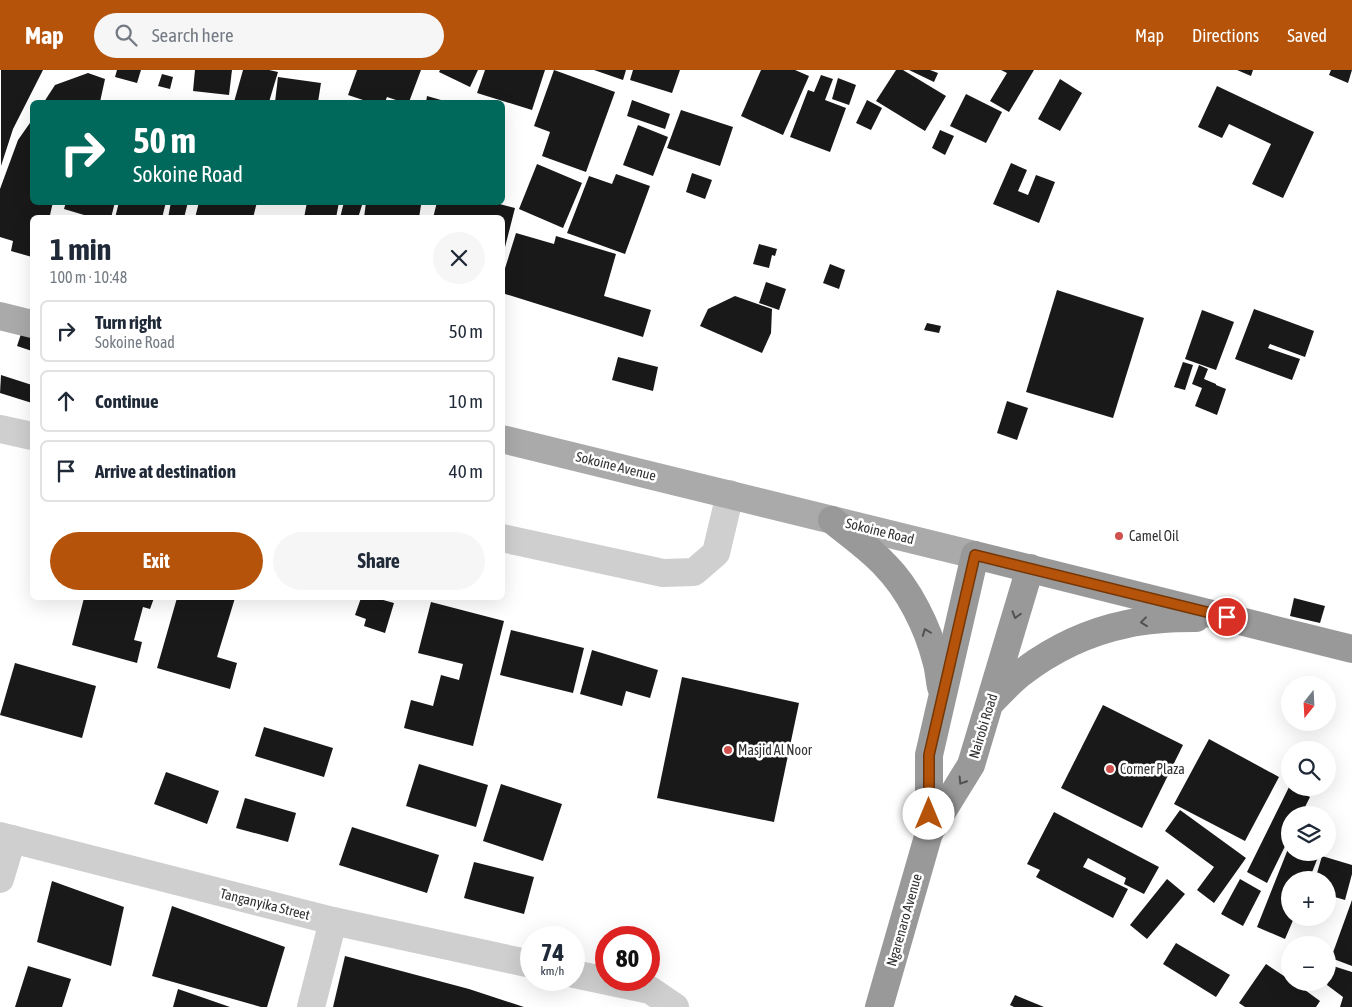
<!DOCTYPE html>
<html lang="en">
<head>
<meta charset="utf-8">
<style>
  body { margin:0; font-family:"Asap Condensed",sans-serif; background:#f6f6f7; color:#1f2937; height:100vh; display:flex; flex-direction:column; font-size:19px; white-space:nowrap }
  * { box-sizing:border-box; margin:0 }
  p { font-size:16px; color:#747a83 }
  .icon { flex:none; width:28px; height:28px; fill:none; stroke:currentColor; stroke-width:2; stroke-linecap:round; stroke-linejoin:round }
  .map { position:relative; flex:1; overflow:hidden }
  .sheet { position:absolute; left:30px; top:145px; width:475px; height:385px; display:flex; flex-direction:column; background:#fff; border-radius:8px; box-shadow:0 5px 20px #0002 }
  .sheet>* { flex:none }
  .guide { position:absolute; left:30px; top:30px; width:475px; height:105px; border-radius:8px; box-shadow:0 5px 20px #0002; background:#00695c; color:#fff; overflow:hidden }
  .needle { width:32px; rotate:198deg }
  .fabs { position:absolute; left:1281px; top:606px; display:grid; gap:10px }
  .fabs a { display:grid; place-items:center; width:55px; height:55px; border-radius:50%; background:#fff; box-shadow:0 5px 20px #0002; font-size:25px }
  .speed { position:absolute; left:520px; top:856px; display:flex; gap:10px; font-size:25px; font-weight:700; text-align:center }
  .speed>* { display:grid; place-content:center; width:65px; height:65px; border-radius:50%; background:#fff; box-shadow:0 5px 20px #0002; line-height:1 }
  .speed small { font-size:12px; font-weight:400 }
  .speed .limit { border:8px solid #d22; background:#fff; color:#111 }
  .pin { position:absolute; display:grid; place-items:center; width:42px; height:42px; color:#fff; margin:-21px; border:2px solid #fff; border-radius:50%; box-shadow:0 1px 5px #0007 }
  .me { position:absolute; width:55px; margin:-28px; rotate:0deg; stroke-linejoin:round; filter:drop-shadow(0 0 4px #0008) }
  .turn { display:flex; align-items:center; gap:18px; height:105px; padding:0 20px; font-size:22px }
  .turn .icon { width:65px; height:65px; stroke-width:2.5 }
  .turn b { display:block; font-size:35px; line-height:42px }
  .round { display:grid; place-items:center; flex:none; width:52px; height:52px; border-radius:26px; background:#f6f6f7 }
  .summary { display:flex; align-items:center; justify-content:space-between; height:85px; padding:0 20px }
  h1 { font-size:30px; font-weight:700; line-height:38px }
  .action { display:flex; gap:10px; margin-top:auto; padding:10px 20px }
  .action a { flex:1; height:58px; border-radius:30px; background:#b45309; color:#fff; font-size:20px; font-weight:700; line-height:58px; text-align:center }
  .action a+a { background:#f6f6f7; color:#1f2937 }
  ul { padding:0; list-style:none }
  li { display:flex; align-items:center; gap:15px; height:62px; margin:0 10px 8px; padding:0 10px; border:2px solid #e0e1e3; border-radius:8px }
  li div { flex:1 }
  li b { display:block; font-size:19px }
  li em { font-style:normal }
  header { display:flex; align-items:center; gap:30px; box-sizing:border-box; height:70px; padding:0 25px; background:#b45309; color:#fff }
  header strong { font-size:24px }
  nav { display:flex; gap:28px; margin-inline-start:auto; font-size:18px }
  .search { width:350px; height:45px; background:#f6f6f7; display:flex; align-items:center; gap:12px; box-sizing:border-box; padding:0 18px; border-radius:28px; color:#747a83; font-size:19px }
  .map>svg:first-child { display:block }
  .building { fill:#191919 }
  .lines { fill:none; stroke-linecap:round; stroke-linejoin:round }
  .minor { stroke:#cfcfcf; stroke-width:28 }
  .major { stroke:#aaa; stroke-width:28 }
  .highway { stroke:#999; stroke-width:28 }
  .oneway { stroke:#515151 }
  .route-casing { stroke:#753606; stroke-width:12 }
  .route { stroke:#b45309; stroke-width:9 }
  .poi-dot { fill:#d0504d; stroke:#fff; stroke-width:2 }
  .labels { text-anchor:middle; dominant-baseline:central; stroke-width:5; stroke-linejoin:round; paint-order:stroke }
  .street-label { font-size:14px; fill:#323232; stroke:#fff }
  .poi-label { font-size:14px; fill:#323232; stroke:#fff; text-anchor:start }
</style>
</head>
<body>
<header>
<strong>Map</strong>
<div class="search"><svg class="icon" aria-label="search" viewBox="0 0 24 24"><circle cx="10" cy="10" r="6"/><path d="M15 15l6 6"/></svg>Search here</div>
<nav><a>Map</a><a>Directions</a><a>Saved</a></nav>
</header>
<div class="map">
<svg width="1352" height="937" viewBox="0 0 1352 937">
  <rect width="100%" height="100%" fill="#fff"/>
  <!-- building -->
  <g class="building">
    <path d="M1 0H43L13 59 1 96Z"/>
    <path d="M117 0H141L137 13 115 7Z"/>
    <path d="M195 0H232L229 25 193 21Z"/>
    <path d="M243 0H269L278 2 269 32H234Z"/>
    <path d="M357 0H421L409 32H402L387 27 385 32H369L348 25Z"/>
    <path d="M440 0H478L470 17 439 2Z"/>
    <path d="M485 0H545L532 40 477 23Z"/>
    <path d="M554 0 615 22 586 102 542 86 550 62 534 56Z"/>
    <path d="M594 0H626L623 10Z"/>
    <path d="M633 0H680L672 23 630 10Z"/>
    <path d="M761 0H795L809 6 783 65 741 46Z"/>
    <path d="M896 0H903L946 26 925 61 876 31Z"/>
    <path d="M909 0H930L938 3 934 12Z"/>
    <path d="M1001 0H1034L1009 42 990 31 1007 3Z"/>
    <path d="M1237 0H1253L1251 6Z"/>
    <path d="M1331 0H1352L1348 13 1329 5Z"/>
    <path d="M88 3 105 9 100 32H44L55 15Z"/>
    <path d="M162 4 173 7 170 19 158 16Z"/>
    <path d="M821 5 833 9 825 30 846 38 830 82 790 67 808 20 814 22Z"/>
    <path d="M278 7 321 13 318 32H275Z"/>
    <path d="M838 8 856 15 849 35 832 29Z"/>
    <path d="M1060 9 1082 23 1060 61 1038 49Z"/>
    <path d="M1217 16 1314 62 1283 128 1252 114 1271 74 1229 54 1222 68 1198 57Z"/>
    <path d="M966 24 1002 42 986 73 950 56Z"/>
    <path d="M427 26 448 32H426Z"/>
    <path d="M632 30 670 44 665 59 627 46Z"/>
    <path d="M867 30 882 38 871 60 856 53Z"/>
    <path d="M681 40 733 57 720 96 667 78Z"/>
    <path d="M32 50V132H53L50 145H49L48 148H32V187L11 181 13 171 0 167V119L18 70Z"/>
    <path d="M638 55 668 67 653 106 623 95Z"/>
    <path d="M940 60 954 66 945 85 932 78Z"/>
    <path d="M1011 93 1027 100 1018 121 1028 125 1036 105 1055 112 1039 153 993 134Z"/>
    <path d="M537 94 582 113 563 158 519 139Z"/>
    <path d="M692 103 712 110 705 129 686 122Z"/>
    <path d="M616 104 650 116 625 184 567 163 589 106 612 114Z"/>
    <path d="M66 132H115L111 148H94L64 139Z"/>
    <path d="M119 132H166L162 148H115Z"/>
    <path d="M171 132H188L184 148H168Z"/>
    <path d="M199 132H257L253 148H195Z"/>
    <path d="M307 132H339L336 148H304Z"/>
    <path d="M344 132H363L358 148H340Z"/>
    <path d="M366 132H408L421 135 419 148H364Z"/>
    <path d="M437 132H492L515 138 503 185 502 148H433Z"/>
    <path d="M516 163 554 174 556 166 616 184 604 226 651 240 643 267 502 223V208Z"/>
    <path d="M759 174 777 179 775 186 772 185 769 198 753 194Z"/>
    <path d="M830 194 845 200 839 219 823 213Z"/>
    <path d="M766 212 786 219 779 240 759 233Z"/>
    <path d="M1057 220 1144 248 1113 348 1026 322Z"/>
    <path d="M735 226 772 239 771 263 762 283 700 256 708 239Z"/>
    <path d="M1254 239 1314 261 1305 287 1270 274 1268 278 1300 289 1292 310 1235 289Z"/>
    <path d="M1202 240 1234 252 1216 300 1185 289Z"/>
    <path d="M927 253 941 256 939 263 924 260Z"/>
    <path d="M22 261 32 264V281L17 276Z"/>
    <path d="M618 287 658 297 653 321 612 310Z"/>
    <path d="M1183 292 1193 295 1185 320 1174 317Z"/>
    <path d="M1199 295 1208 299 1204 309 1216 314V315L1226 319 1217 345 1195 336 1202 318 1192 314Z"/>
    <path d="M1 305 32 315V333L0 323Z"/>
    <path d="M1007 331 1028 338 1017 370 997 363Z"/>
    <path d="M84 528H154L150 539 143 537 134 570 142 572 137 593 72 575Z"/>
    <path d="M177 528H235L217 587 237 593 230 619 157 598Z"/>
    <path d="M361 528H376L394 533 385 563 364 556 366 549 355 545Z"/>
    <path d="M1294 528 1325 536 1320 553 1290 546Z"/>
    <path d="M431 532 504 551 473 676 404 658 411 630 433 636 441 605 459 610 463 594 418 583Z"/>
    <path d="M511 560 584 578 573 623 500 605Z"/>
    <path d="M592 580 658 600 650 628 626 621 622 636 580 624Z"/>
    <path d="M15 593 96 616 82 668 0 645Z"/>
    <path d="M682 607 799 633 774 752 657 728Z"/>
    <path d="M1103 635 1183 675 1142 758 1061 718Z"/>
    <path d="M264 657 333 678 324 707 255 686Z"/>
    <path d="M1209 669 1279 707 1245 771 1174 734Z"/>
    <path d="M419 694 488 715 476 757 406 736Z"/>
    <path d="M166 702 219 721 207 754 154 734Z"/>
    <path d="M501 714 562 734 543 791 483 771Z"/>
    <path d="M1289 717 1310 727 1301 745H1290V766L1267 813 1247 802Z"/>
    <path d="M245 728 296 743 288 772 236 758Z"/>
    <path d="M1180 740 1246 788 1214 833 1197 820 1214 797 1165 761Z"/>
    <path d="M1054 742 1159 797 1144 824 1124 814 1126 808 1088 788 1083 797 1128 819 1113 848 1036 807 1040 800 1027 794Z"/>
    <path d="M352 757 439 785 427 823 339 795Z"/>
    <path d="M1290 774V782H1320L1309 810H1290V848H1294L1285 869 1257 857Z"/>
    <path d="M1322 786 1352 795V804L1345 830 1328 825V810H1315Z"/>
    <path d="M474 792 534 807 524 844 464 828Z"/>
    <path d="M1167 809 1185 824 1147 869 1130 855Z"/>
    <path d="M1240 809 1261 821 1243 856 1221 844Z"/>
    <path d="M52 811 124 837 111 896 37 872Z"/>
    <path d="M1352 830V896L1331 888Z"/>
    <path d="M172 836 285 877 267 937H261L152 906Z"/>
    <path d="M1176 873 1230 905 1216 927 1163 894Z"/>
    <path d="M345 886 469 919 524 937H333Z"/>
    <path d="M1266 894 1290 910V912H1294L1320 931 1316 937H1245L1239 933Z"/>
    <path d="M28 896 71 909 62 937H15Z"/>
    <path d="M1333 896 1352 902V937H1340L1343 927 1327 915Z"/>
    <path d="M178 919 230 937H173Z"/>
    <path d="M1015 925 1044 937H1014L1010 935Z"/>
  </g>
  <g class="lines">
    <!-- minor -->
    <g class="minor">
      <path d="M0 359 32 366"/>
      <path d="M502 468 663 503 694 502 716 483 730 424"/>
      <path d="M0 766 333 851 531 894"/>
      <path d="M0 809 12 769"/>
      <path d="M574 904 650 920 675 937"/>
      <path d="M311 937 333 851"/>
    </g>
    <!-- major -->
    <g class="major">
      <path d="M0 246 32 254"/>
      <path d="M502 369 975 485"/>
    </g>
    <!-- highway -->
    <g class="highway">
      <path d="M832 450C850 465 869 478 885 495 909 519 928 558 936 590 939 599 939 608 941 617"/>
      <path d="M992 631C1001 622 1010 612 1020 604 1051 580 1088 562 1127 554 1149 549 1173 548 1196 548"/>
      <path d="M929 763V685L975 485 1352 579"/>
      <path d="M879 937 929 763 971 695 1030 498"/>
    </g>
  </g>
  <!-- one-way arrows -->
  <defs><path id="oneway-chevron" d="M-2-3.5L2.5 0L-2 3.5" fill="none" stroke-width="1.6" stroke-linecap="round" stroke-linejoin="round" transform="scale(1.25)"/></defs>
  <g class="oneway">
    <use href="#oneway-chevron" transform="translate(1016 545) rotate(106)"/>
    <use href="#oneway-chevron" transform="translate(1144 552) rotate(173)"/>
    <use href="#oneway-chevron" transform="translate(926 562) rotate(-111)"/>
    <use href="#oneway-chevron" transform="translate(962 711) rotate(122)"/>
  </g>
  <g class="lines">
    <!-- route casing -->
    <g class="route-casing">
      <path id="route" d="M929 744V685L975 485 1227 547"/>
    </g>
    <!-- route -->
    <use href="#route" class="route"/>
  </g>
  <!-- markers -->
  <g class="poi-dot">
    <circle cx="1119" cy="466" r="5"/>
    <circle cx="728" cy="680" r="5"/>
    <circle cx="1110" cy="699" r="5"/>
  </g>
  <g class="labels">
    <!-- street labels -->
    <g class="street-label">
      <text transform="translate(616 396) rotate(14)">Sokoine Avenue</text>
      <text transform="translate(880 461) rotate(14)">Sokoine Road</text>
      <text transform="translate(983 656) rotate(-73)">Nairobi Road</text>
      <text transform="translate(265 834) rotate(14)">Tanganyika Street</text>
      <text transform="translate(904 850) rotate(-74)">Ngarenaro Avenue</text>
    </g>
    <!-- poi labels -->
    <g class="poi-label">
      <text x="1129" y="466">Camel Oil</text>
      <text x="738" y="680">Masjid Al Noor</text>
      <text x="1120" y="699">Corner Plaza</text>
    </g>
  </g>
</svg>
<div class="fabs">
<a><svg class="needle" viewBox="-14 -14 28 28"><path d="M0-13l5 13h-10z" fill="#e53935"/><path d="M0 13l5-13h-10z" fill="#747a83"/></svg></a>
<a><svg class="icon" aria-label="search" viewBox="0 0 24 24"><circle cx="10" cy="10" r="6"/><path d="M15 15l6 6"/></svg></a>
<a><svg class="icon" aria-label="layers" viewBox="0 0 24 24"><path d="M12 4l9 5-9 5-9-5zM3 14l9 5 9-5"/></svg></a>
<a>+</a>
<a>−</a>
</div>
<div class="speed"><div>74<small>km/h</small></div><div class="limit">80</div></div>
<div class="pin" style="left:1227px;top:547px;background:#d93025"><svg class="icon" aria-label="arrive" viewBox="0 0 24 24"><path d="M6 21V4h12l-3 4 3 4H6"/></svg></div>
<svg class="me" style="left:929px;top:744px" viewBox="-20 -20 40 40"><circle r="19" fill="#fff"/><path d="M0-13L10 11 0 6-10 11z" fill="#b45309"/></svg>
<div class="guide">
<div class="turn"><svg class="icon" aria-label="right" viewBox="0 0 24 24"><path d="M7 20v-9h11M14 6l5 5-5 5"/></svg><div><b>50 m</b>Sokoine Road</div></div>
</div>
<section class="sheet">
<div class="summary"><div><h1>1 min</h1><p>100 m · 10:48</p></div><a class="round"><svg class="icon" aria-label="close" viewBox="0 0 24 24"><path d="M6 6l12 12M18 6L6 18"/></svg></a></div>
<ul>
<li><svg class="icon" aria-label="right" viewBox="0 0 24 24"><path d="M7 20v-9h11M14 6l5 5-5 5"/></svg><div><b>Turn right</b><p>Sokoine Road</p></div><em>50 m</em></li>
<li><svg class="icon" aria-label="ahead" viewBox="0 0 24 24"><path d="M12 20V5M6 11l6-6 6 6"/></svg><div><b>Continue</b></div><em>10 m</em></li>
<li><svg class="icon" aria-label="arrive" viewBox="0 0 24 24"><path d="M6 21V4h12l-3 4 3 4H6"/></svg><div><b>Arrive at destination</b></div><em>40 m</em></li>
</ul>
<div class="action"><a>Exit</a><a>Share</a></div>
</section>
</div>
</body>
</html>
